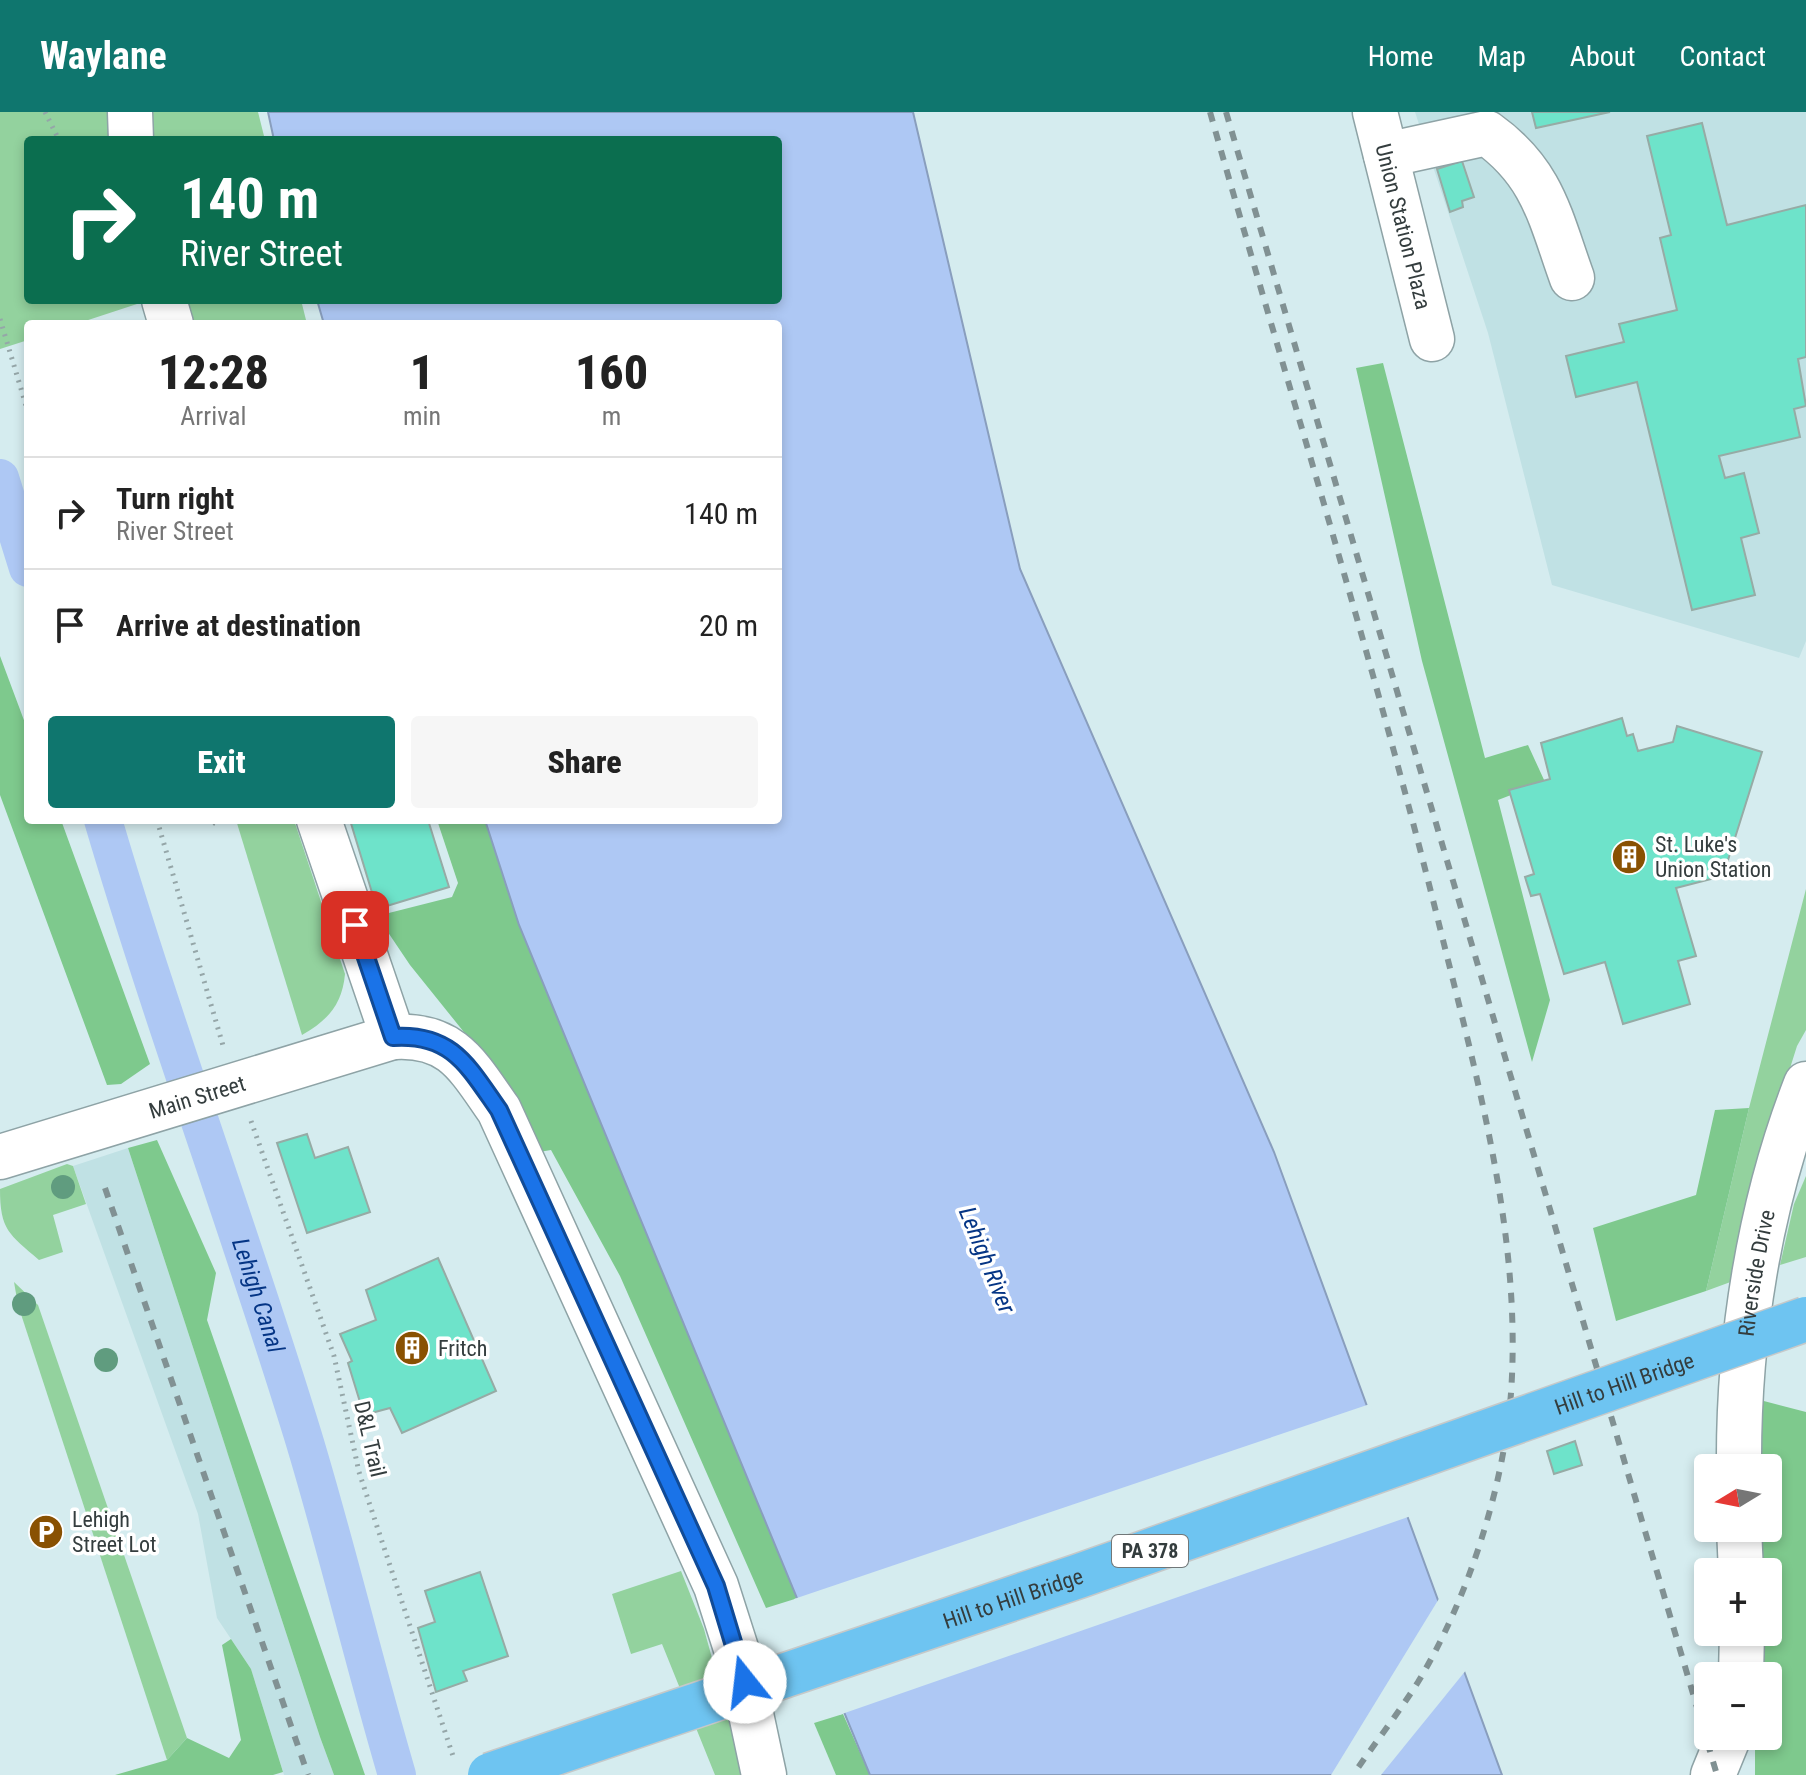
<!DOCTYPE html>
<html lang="en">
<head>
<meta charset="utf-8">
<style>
  body { margin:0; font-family:"Roboto Condensed",sans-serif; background:#f6f6f6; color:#222; height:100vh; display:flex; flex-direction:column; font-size:30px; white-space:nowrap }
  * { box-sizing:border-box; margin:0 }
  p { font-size:26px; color:#767676 }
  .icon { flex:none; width:44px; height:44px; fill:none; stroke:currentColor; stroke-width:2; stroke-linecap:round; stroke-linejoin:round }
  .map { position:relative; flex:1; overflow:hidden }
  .details { position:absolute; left:24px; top:208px; width:758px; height:504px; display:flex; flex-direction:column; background:#fff; border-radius:8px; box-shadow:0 4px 12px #0003 }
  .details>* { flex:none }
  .banner { position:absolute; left:24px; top:24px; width:758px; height:168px; border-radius:8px; box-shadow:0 4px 12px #0003; background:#0b6e4f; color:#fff; overflow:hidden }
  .needle { width:52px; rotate:260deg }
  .tools { position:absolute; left:1694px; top:1342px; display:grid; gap:16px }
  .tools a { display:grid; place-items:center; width:88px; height:88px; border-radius:8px; background:#fff; box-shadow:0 4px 12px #0003; font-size:40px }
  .pin { position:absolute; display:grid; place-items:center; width:68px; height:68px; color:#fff; margin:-34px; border-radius:16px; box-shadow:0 4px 12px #0006 }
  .me { position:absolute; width:88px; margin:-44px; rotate:344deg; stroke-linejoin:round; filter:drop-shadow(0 0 6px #0008) }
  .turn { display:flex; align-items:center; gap:28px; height:168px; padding:0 24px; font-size:36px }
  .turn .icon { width:104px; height:104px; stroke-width:2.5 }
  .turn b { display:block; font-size:56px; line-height:68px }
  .eta { display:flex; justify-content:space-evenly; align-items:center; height:136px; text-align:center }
  .eta b { font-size:48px; font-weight:800; line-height:56px }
  .button { display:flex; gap:16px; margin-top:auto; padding:16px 24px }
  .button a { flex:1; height:92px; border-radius:8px; background:#0f766e; color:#fff; font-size:32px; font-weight:800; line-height:92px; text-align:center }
  .button a+a { background:#f6f6f6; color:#222 }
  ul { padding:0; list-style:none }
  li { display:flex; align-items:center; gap:24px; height:112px; padding:0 24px; border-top:2px solid #e0e0e0 }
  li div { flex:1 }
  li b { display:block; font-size:30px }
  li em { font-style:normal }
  header { display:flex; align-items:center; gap:48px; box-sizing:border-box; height:112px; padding:0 40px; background:#0f766e; color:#fff }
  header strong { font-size:38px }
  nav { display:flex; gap:44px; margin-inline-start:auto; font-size:28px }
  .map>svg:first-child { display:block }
  .built { fill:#c0e1e4 }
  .green { fill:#93d29e }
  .forest { fill:#7ec98d }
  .water { fill:#aec8f4; stroke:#899ebd; stroke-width:2 }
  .pier { fill:#d5ecef }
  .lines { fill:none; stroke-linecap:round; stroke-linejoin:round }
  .canal { stroke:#aec8f4; stroke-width:38 }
  .building { fill:#6ee3ca; stroke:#96aba5; stroke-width:2 }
  .minor-casing { stroke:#8ea3a6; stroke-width:47 }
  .path { stroke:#95a6a8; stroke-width:5; stroke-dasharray:2 6; stroke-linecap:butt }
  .minor { stroke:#fff; stroke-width:44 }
  .rail { stroke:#819193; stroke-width:6; stroke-dasharray:10 10; stroke-linecap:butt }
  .highway-bridge-casing { stroke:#c6c9c9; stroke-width:47; stroke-linecap:butt }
  .highway-bridge { stroke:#6ec4f1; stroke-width:44 }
  .tree { fill:#609c7f }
  .route-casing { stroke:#114b97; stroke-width:20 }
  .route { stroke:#1a73e8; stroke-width:14 }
  .labels { text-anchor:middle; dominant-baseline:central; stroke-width:7; stroke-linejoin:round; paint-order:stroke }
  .shield { fill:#fff; stroke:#717778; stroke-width:2 }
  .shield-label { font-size:20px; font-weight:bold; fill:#343d3e }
  .street-label { font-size:22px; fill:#343d3e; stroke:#fff }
  .poi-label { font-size:22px; fill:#343d3e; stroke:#fff; text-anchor:start }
  .water-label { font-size:24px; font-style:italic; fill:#053585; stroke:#fff }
</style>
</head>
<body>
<header>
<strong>Waylane</strong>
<nav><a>Home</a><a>Map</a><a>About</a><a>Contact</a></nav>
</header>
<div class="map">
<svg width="1806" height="1663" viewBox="0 0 1806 1663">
  <rect width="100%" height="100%" fill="#d5ecef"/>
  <!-- built -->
  <g class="built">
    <path d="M1415 0H1806V529L1799 546 1552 473 1488 221Z"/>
    <path d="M128 1036 320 1625 334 1663H284L251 1557 217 1506 198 1402 73 1054Z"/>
  </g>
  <!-- green -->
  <g class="green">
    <path d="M0 0H258L265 28H28V188H301L307 212H189L183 191 137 192 76 212H28V228L0 237Z"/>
    <path d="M236 708H294L345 862C342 893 328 908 302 923Z"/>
    <path d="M1806 777V918L1797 934 1750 1083 1736 1168 1706 1179 1749 996Z"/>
    <path d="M67 1052 73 1054 86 1092 53 1103 63 1140 39 1148C9 1122 0 1118 0 1077Z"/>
    <path d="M1806 1064V1145L1780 1153 1794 1092Z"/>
    <path d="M14 1170 38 1193 187 1626 167 1648 18 1193Z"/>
    <path d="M681 1459 704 1517 744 1663H715L662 1532 631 1542 612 1482Z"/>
  </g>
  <!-- forest -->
  <g class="forest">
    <path d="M1383 251 1485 646 1528 633 1545 670 1498 688 1550 888 1532 950 1422 549 1356 256Z"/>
    <path d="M0 544 28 619V708H61L150 952 121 972 107 973 0 683Z"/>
    <path d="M437 708H485L519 813 798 1486 766 1496 620 1164 551 1038 527 1042 492 955 410 853 377 804 452 785 458 771Z"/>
    <path d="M1749 996 1706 1179 1616 1209 1593 1116 1696 1083 1715 998Z"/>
    <path d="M157 1028 216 1161 207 1208 365 1663H334L320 1625 128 1036Z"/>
    <path d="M1760 1288 1806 1300V1663H1755V1624H1768V1564H1756L1757 1520H1768V1460H1758L1759 1416H1768V1356H1759Z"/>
    <path d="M231 1527 251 1557 283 1660 273 1663H115L167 1648 187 1626 229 1646 241 1628 222 1533Z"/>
    <path d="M843 1602 870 1663H836L814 1611Z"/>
  </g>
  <!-- water -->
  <path class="water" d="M268 0H913L1020 457 1274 1040 1502 1663H870L519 813 485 708H778V212H324L317 188H778V28H274Z"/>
  <!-- pier -->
  <g class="pier">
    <path d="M1370 1292 1411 1404 839 1603 794 1487Z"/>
    <path d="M1440 1485 1467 1557 1381 1663H1331Z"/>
  </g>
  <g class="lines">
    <!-- canal -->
    <g class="canal">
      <path d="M0 366 28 456"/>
      <path id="s1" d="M103 708C164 915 240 1118 303 1324 337 1436 364 1551 397 1663"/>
    </g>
  </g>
  <!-- building -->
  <g class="building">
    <path d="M1532 0H1610L1536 16Z"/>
    <path d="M1702 11 1727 113 1806 93V245L1798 247 1806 294 1794 297 1800 325 1719 344 1725 366 1744 361 1759 421 1741 426 1755 483 1692 498 1637 270 1576 285 1566 244 1624 230 1619 212 1677 198 1660 126 1671 123 1647 24Z"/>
    <path d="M1462 49 1474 85 1462 89 1463 95 1450 100 1437 57Z"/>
    <path d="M1622 606 1627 624 1633 622 1638 639 1673 630 1677 614 1762 640 1723 764 1676 776 1696 844 1678 849 1690 892 1623 912 1605 850 1564 862 1540 782 1531 784 1525 765 1534 762 1509 678 1550 667 1541 631Z"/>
    <path d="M350 708H428L449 775 377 797Z"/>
    <path d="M307 1022 315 1046 348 1035 370 1100 307 1121 277 1031Z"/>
    <path d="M438 1146 496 1279 402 1321 390 1296 364 1303 348 1251 352 1249 340 1222 376 1208 366 1178Z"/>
    <path d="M1575 1329 1582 1353 1554 1362 1547 1339Z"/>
    <path d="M480 1460 508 1544 463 1559 467 1569 436 1580 418 1516 435 1510 425 1479Z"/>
  </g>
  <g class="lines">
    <!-- minor casing -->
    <g class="minor-casing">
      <g id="minor">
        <path d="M130 0 131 28"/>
        <path id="s2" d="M1375 0 1432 227"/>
        <path d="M1386 43 1487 21C1543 61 1550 105 1572 166"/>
        <path d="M164 188 171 212"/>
        <path d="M319 708 393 925C452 921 468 954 499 998L716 1474 739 1546 764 1663"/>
        <path id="s3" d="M0 1045 393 925"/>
        <path id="s4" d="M1739 1356C1738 1227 1759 1093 1806 972"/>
        <path d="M1739 1416 1741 1460"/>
        <path d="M1741 1564 1742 1520"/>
        <path d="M1713 1663 1729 1624"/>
      </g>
    </g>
    <!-- path -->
    <g class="path">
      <path d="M45 0 59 28"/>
      <path d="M0 207 28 300"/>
      <path d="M157 708 224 937"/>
      <path d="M206 708 220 713"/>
      <path d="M251 1009 334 1244 359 1360 454 1647"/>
    </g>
    <!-- minor -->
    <use href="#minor" class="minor"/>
    <!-- rail -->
    <g class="rail">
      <path d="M1210 0C1287 272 1372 542 1440 816 1477 966 1522 1125 1511 1281 1504 1376 1467 1489 1418 1570 1398 1602 1374 1632 1353 1663"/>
      <path d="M1226 0 1717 1663"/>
      <path d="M105 1076 308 1663"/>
    </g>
    <!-- highway-bridge casing -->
    <g class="highway-bridge-casing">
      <g id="highway-bridge">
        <path id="s5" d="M490 1663 1079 1464 1806 1207"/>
      </g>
    </g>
    <!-- highway-bridge -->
    <use href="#highway-bridge" class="highway-bridge"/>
  </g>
  <!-- trees -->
  <g class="tree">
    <circle cx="63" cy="1075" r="12"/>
    <circle cx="24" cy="1192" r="12"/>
    <circle cx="106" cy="1248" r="12"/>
  </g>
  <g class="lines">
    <!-- route casing -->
    <g class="route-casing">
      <path id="route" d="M355 813 393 925C452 921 468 954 499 998L716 1474 745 1570"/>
    </g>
    <!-- route -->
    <use href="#route" class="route"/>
  </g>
  <!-- icons -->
  <defs>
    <g id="building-disc" transform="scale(1.8)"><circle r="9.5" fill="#895102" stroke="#fff"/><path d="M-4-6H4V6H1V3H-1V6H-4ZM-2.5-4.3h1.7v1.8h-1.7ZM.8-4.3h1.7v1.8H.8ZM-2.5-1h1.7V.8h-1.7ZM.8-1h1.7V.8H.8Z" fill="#fff"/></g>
    <g id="parking-disc" transform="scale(1.8)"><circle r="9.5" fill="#895102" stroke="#fff"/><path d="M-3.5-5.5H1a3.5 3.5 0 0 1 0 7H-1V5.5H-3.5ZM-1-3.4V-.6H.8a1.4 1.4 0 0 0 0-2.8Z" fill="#fff"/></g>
  </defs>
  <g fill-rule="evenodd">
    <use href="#building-disc" x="1629" y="745"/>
    <use href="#building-disc" x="412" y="1236"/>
    <use href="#parking-disc" x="46" y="1420"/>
  </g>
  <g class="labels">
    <!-- shield labels -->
    <rect class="shield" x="1112" y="1423" width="76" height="32" rx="6"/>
    <g class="shield-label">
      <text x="1150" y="1439">PA 378</text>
    </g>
    <!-- street labels -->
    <g class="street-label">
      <text stroke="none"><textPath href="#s2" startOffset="118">Union Station Plaza</textPath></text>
      <text stroke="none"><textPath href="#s3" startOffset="206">Main Street</textPath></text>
      <text stroke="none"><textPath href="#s4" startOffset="196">Riverside Drive</textPath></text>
      <text stroke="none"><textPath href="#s5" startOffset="1200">Hill to Hill Bridge</textPath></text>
      <text transform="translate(370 1327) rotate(77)">D&amp;L Trail</text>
      <text stroke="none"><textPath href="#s5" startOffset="552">Hill to Hill Bridge</textPath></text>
    </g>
    <!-- poi labels -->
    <g class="poi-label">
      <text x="1655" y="732">St. Luke's<tspan x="1655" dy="25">Union Station</tspan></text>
      <text x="438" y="1236">Fritch</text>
      <text x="72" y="1407">Lehigh<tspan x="72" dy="25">Street Lot</tspan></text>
    </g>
    <!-- water labels -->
    <g class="water-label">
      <text transform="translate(987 1148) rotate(68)">Lehigh River</text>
      <text stroke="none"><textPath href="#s1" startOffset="500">Lehigh Canal</textPath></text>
    </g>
  </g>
</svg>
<div class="tools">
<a><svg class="needle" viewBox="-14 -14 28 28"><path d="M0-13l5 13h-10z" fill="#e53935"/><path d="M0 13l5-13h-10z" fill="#767676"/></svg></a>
<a>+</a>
<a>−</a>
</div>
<div class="pin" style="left:355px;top:813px;background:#d93025"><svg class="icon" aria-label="arrive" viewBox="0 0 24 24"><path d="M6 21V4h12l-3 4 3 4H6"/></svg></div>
<svg class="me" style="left:745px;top:1570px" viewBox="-20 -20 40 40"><circle r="19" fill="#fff"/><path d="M0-13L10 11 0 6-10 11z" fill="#1a73e8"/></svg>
<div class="banner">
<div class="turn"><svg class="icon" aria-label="right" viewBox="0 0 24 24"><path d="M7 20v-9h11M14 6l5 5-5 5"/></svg><div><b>140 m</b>River Street</div></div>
</div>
<section class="details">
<div class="eta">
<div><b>12:28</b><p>Arrival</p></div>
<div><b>1</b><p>min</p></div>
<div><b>160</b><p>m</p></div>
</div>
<ul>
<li><svg class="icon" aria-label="right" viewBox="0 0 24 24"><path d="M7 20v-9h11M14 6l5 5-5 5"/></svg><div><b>Turn right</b><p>River Street</p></div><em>140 m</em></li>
<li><svg class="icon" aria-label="arrive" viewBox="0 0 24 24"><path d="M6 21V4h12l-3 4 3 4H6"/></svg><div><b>Arrive at destination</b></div><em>20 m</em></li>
</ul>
<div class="button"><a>Exit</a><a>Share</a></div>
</section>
</div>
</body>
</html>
